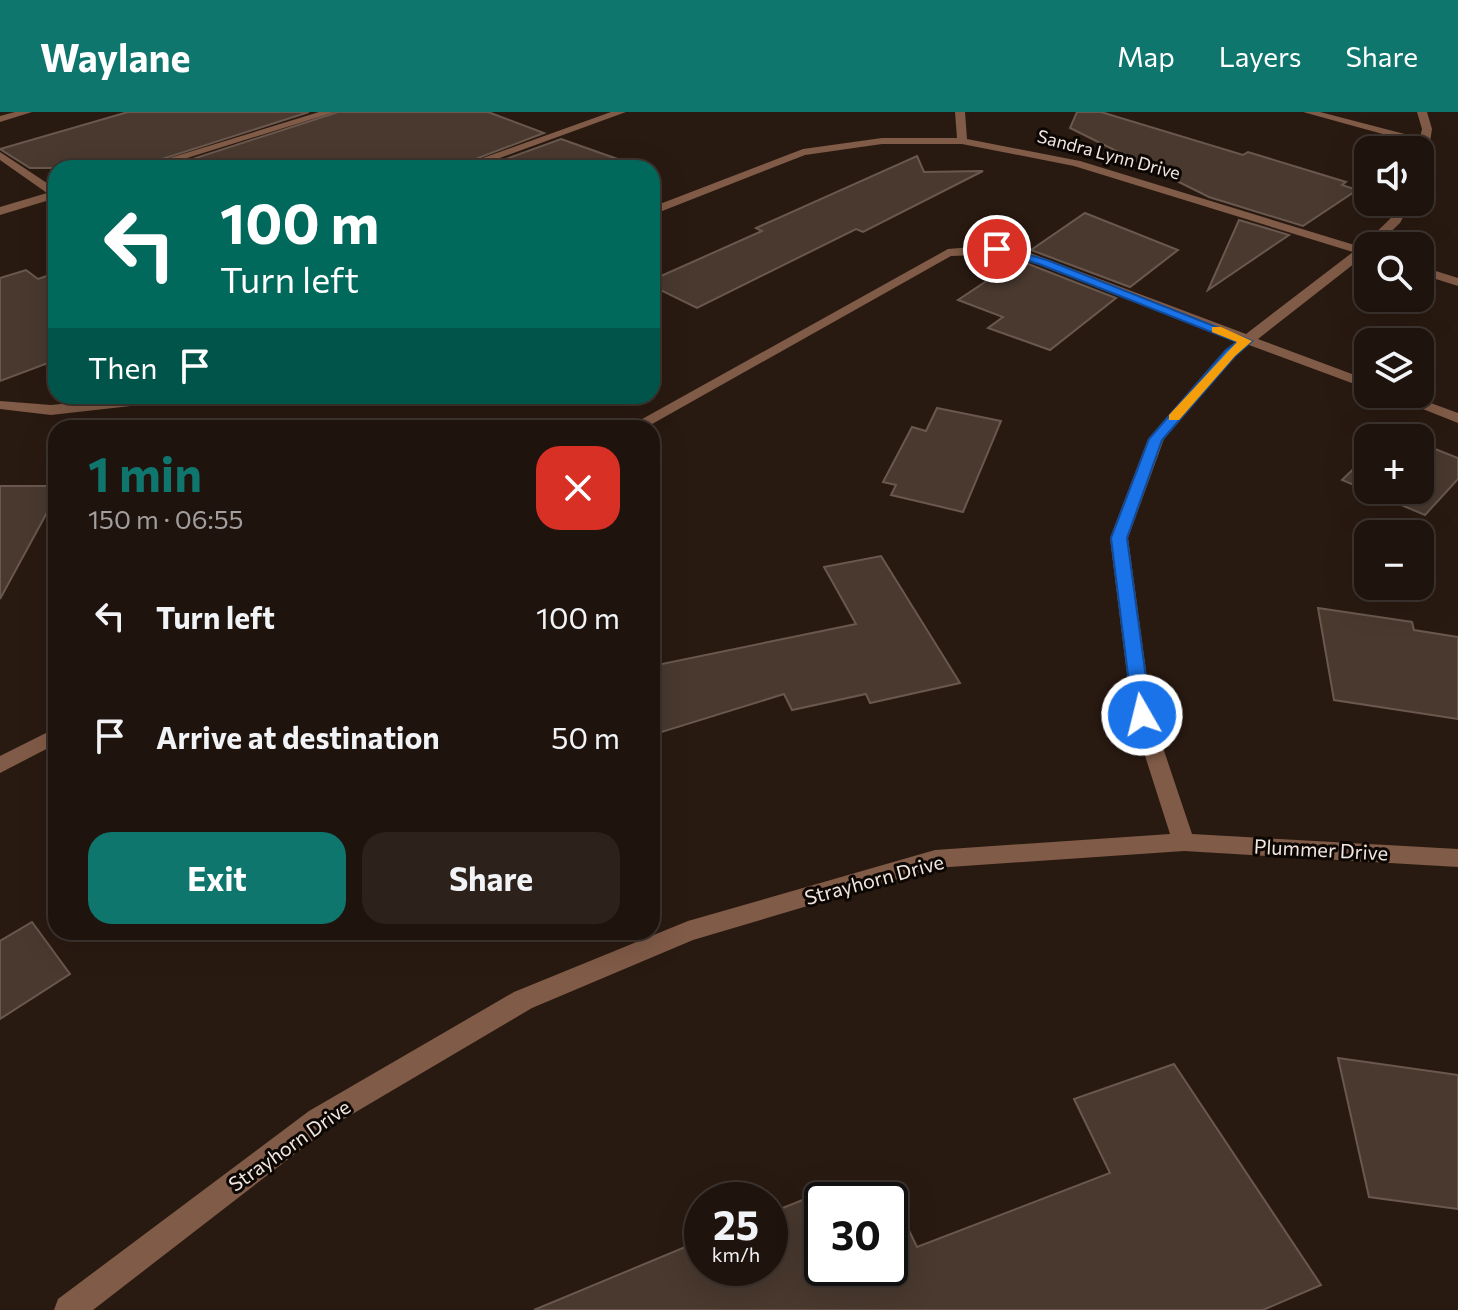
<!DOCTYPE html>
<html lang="en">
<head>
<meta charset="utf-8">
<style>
  body { margin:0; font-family:Commissioner,sans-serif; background:#2c211b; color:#f1f3f6; height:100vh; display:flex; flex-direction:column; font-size:30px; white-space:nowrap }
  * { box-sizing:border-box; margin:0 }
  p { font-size:26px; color:#a19e9d }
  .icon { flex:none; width:44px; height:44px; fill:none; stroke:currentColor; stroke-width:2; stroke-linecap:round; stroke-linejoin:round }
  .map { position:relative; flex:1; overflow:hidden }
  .details { position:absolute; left:48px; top:308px; width:612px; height:520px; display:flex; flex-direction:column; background:#1f140d; border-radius:24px; box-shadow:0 8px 32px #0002,0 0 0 2px #3c332e }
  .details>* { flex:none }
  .top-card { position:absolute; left:48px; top:48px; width:612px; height:244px; border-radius:24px; box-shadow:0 8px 32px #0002,0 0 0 2px #3c332e; background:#00695c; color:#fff; overflow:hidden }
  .controls { position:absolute; left:1354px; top:24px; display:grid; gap:16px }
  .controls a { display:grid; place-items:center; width:80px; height:80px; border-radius:16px; background:#1f140d; box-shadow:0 8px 32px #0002,0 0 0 2px #3c332e; font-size:40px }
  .speed { position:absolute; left:684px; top:1070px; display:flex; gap:16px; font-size:40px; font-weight:700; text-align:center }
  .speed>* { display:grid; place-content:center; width:104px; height:104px; border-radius:50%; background:#1f140d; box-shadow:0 8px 32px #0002,0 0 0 2px #3c332e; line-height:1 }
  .speed small { font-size:20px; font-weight:400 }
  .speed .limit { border:4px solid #111; border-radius:12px; background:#fff; color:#111 }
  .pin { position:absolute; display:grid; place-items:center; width:68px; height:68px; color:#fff; margin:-34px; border:4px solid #fff; border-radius:50%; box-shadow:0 2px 8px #0007 }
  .me { position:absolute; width:88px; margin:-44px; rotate:352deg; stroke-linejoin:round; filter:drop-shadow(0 0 6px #0008) }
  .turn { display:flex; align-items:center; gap:28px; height:168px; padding:0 40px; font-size:36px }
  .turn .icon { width:104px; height:104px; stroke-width:2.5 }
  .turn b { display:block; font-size:56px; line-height:68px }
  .then { display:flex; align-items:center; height:76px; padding:0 40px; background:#0003; gap:16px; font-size:30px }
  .round { display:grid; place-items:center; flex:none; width:84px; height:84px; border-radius:24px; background:#2c211b }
  .head { display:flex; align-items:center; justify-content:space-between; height:136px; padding:0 40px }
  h1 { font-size:48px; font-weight:700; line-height:60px; color:#0f766e }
  .primary-button { display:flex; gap:16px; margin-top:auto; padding:16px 40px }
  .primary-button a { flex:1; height:92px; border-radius:24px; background:#0f766e; color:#fff; font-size:32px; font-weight:700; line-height:92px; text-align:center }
  .primary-button a+a { background:#2c211b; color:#f1f3f6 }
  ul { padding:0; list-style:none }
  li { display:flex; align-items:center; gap:24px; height:120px; padding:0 40px }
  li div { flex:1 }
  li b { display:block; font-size:30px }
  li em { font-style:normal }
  header { display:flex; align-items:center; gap:48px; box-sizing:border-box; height:112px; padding:0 40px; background:#0f766e; color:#fff }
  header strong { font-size:38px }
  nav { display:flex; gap:44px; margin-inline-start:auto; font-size:28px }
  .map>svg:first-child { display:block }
  .building { fill:#49392f; stroke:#6a584e; stroke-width:2 }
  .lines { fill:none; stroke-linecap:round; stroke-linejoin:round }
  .minor { fill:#805b47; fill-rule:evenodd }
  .route { fill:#1a73e8; stroke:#114b97; stroke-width:2 }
  .slow { fill:#f59e0b }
  .labels { text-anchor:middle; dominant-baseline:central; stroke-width:6; stroke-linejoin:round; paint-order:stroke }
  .far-street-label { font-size:18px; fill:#f1e6e0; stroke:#0d0704 }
  .street-label { font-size:20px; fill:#f1e6e0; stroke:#0d0704 }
</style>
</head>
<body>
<header>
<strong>Waylane</strong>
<nav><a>Map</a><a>Layers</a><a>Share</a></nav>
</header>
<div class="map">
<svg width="1458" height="1198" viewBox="0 0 1458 1198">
  <rect width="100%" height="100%" fill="#291a11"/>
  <!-- building -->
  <g class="building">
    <path d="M128 0H309L134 56H30L0 37Z"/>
    <path d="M338 0H488L544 21 452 56H165Z"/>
    <path d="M1077 0H1101L1243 43 1248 40 1346 70 1342 73 1357 78 1303 114 1209 85 1070 16Z"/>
    <path d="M561 27 626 50 625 56H481Z"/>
    <path d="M917 44 924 60 983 59 863 120 856 117 697 196 652 174V168L762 119 756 116Z"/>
    <path d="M1085 101 1178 138 1130 175 1031 138Z"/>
    <path d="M1239 108 1289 123 1208 178Z"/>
    <path d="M1018 148 1116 186 1050 238 988 216 1003 205 958 188Z"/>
    <path d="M26 158 38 167 56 161V248L0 269V166Z"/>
    <path d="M937 296 1001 309 963 400 891 383 896 373 883 370 912 315 926 319Z"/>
    <path d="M1420 331 1458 346V367L1425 403 1342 368 1368 343V378H1420Z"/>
    <path d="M0 374H56V384L0 487Z"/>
    <path d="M881 444 960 571 870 591 866 582 792 598 784 582 652 623V554L856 512 824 455Z"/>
    <path d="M1318 496 1412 510 1414 518 1458 525V607L1334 588Z"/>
    <path d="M32 810 70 862 0 907V829Z"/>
    <path d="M1338 946 1458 963V1097L1369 1085Z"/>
    <path d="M1174 952 1321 1173 1263 1198H534L702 1128V1156H770V1101L810 1085 819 1106 822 1105V1156H890V1088H863L889 1077 917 1135 1110 1061 1074 987Z"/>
  </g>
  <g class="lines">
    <!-- minor -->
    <g class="minor">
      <path d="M15 0H32L0 10V4Z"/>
      <path d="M319 0H335L155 56H137Z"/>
      <path d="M611 0H626L472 56H455Z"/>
      <path d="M955 0H965L967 27 1080 49 1361 135 1391 106 1399 90H1411L1400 111 1376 134H1368V145L1364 144 1258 227 1368 268V277L1249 233 1235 244 1164 327 1128 426 1152 603 1192 722 1458 737V755L1184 739 935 756 693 828 532 896 327 1017 93 1198H54L58 1187 309 999 514 880 688 809 935 738 1170 722 1132 603 1110 426 1148 327 1225 238 1237 229 1011 142 951 144 645 316H626L948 137 997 133 1017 136 1246 222 1353 140 1074 54 962 32H882L805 43 652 103V95L803 37 882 26H957Z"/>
      <path d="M1303 0H1320L1420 26 1422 17 1417 0H1427L1432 17 1426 55 1420 58 1419 32Z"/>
      <path d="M0 40 56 77V86L0 103V95L47 81 0 48Z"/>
      <path d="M1420 154 1458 166V174L1420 162Z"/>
      <path d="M1385 282H1406L1458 301V311Z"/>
      <path d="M142 284H191L184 288 51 303 0 297V289L51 293Z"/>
      <path d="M56 616V632L0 661V644Z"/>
    </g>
  </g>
  <!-- route -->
  <path class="route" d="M997 134 1047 148 1252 229 1235 244 1162 328 1127 426 1151 603 1148 607 1142 609 1133 603 1111 426 1149 327 1226 238 1237 230 1039 152 993 139V135Z"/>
  <!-- slow -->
  <path class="slow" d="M1212 215H1221L1252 229 1235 244 1179 308H1169V303L1237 230 1212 220Z"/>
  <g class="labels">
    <!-- far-street labels -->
    <g class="far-street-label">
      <text transform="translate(1109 42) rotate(15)">Sandra Lynn Drive</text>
    </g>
    <!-- street labels -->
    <g class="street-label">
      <text transform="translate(1321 737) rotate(3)">Plummer Drive</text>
      <text transform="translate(874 767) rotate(-15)">Strayhorn Drive</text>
      <text transform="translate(289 1033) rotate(-35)">Strayhorn Drive</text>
    </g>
  </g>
</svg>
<div class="controls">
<a><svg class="icon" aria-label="sound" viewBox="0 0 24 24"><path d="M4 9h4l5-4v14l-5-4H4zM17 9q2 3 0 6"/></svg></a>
<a><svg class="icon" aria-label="search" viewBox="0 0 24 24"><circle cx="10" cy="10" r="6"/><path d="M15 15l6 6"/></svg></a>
<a><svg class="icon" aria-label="layers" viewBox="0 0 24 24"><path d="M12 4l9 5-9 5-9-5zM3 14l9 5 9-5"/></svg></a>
<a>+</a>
<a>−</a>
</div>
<div class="speed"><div>25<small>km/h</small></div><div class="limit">30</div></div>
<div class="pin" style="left:997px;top:137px;background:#d93025"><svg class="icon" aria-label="arrive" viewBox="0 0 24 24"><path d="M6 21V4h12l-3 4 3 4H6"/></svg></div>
<svg class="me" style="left:1142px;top:603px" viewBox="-20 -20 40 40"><circle r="17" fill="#1a73e8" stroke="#fff" stroke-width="3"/><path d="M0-11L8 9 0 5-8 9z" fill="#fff"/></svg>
<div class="top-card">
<div class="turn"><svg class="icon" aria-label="left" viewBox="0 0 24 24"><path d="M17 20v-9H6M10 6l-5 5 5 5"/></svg><div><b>100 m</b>Turn left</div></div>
<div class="then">Then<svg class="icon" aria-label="arrive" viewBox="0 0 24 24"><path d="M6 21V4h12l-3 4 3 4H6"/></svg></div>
</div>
<section class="details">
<div class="head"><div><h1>1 min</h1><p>150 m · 06:55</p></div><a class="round" style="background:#d93025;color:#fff"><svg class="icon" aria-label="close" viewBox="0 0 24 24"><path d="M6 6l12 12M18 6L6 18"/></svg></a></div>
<ul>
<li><svg class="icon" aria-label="left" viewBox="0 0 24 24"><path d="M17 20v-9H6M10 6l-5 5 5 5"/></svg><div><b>Turn left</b></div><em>100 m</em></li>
<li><svg class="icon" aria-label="arrive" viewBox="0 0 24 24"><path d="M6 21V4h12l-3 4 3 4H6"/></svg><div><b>Arrive at destination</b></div><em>50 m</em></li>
</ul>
<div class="primary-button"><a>Exit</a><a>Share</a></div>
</section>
</div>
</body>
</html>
